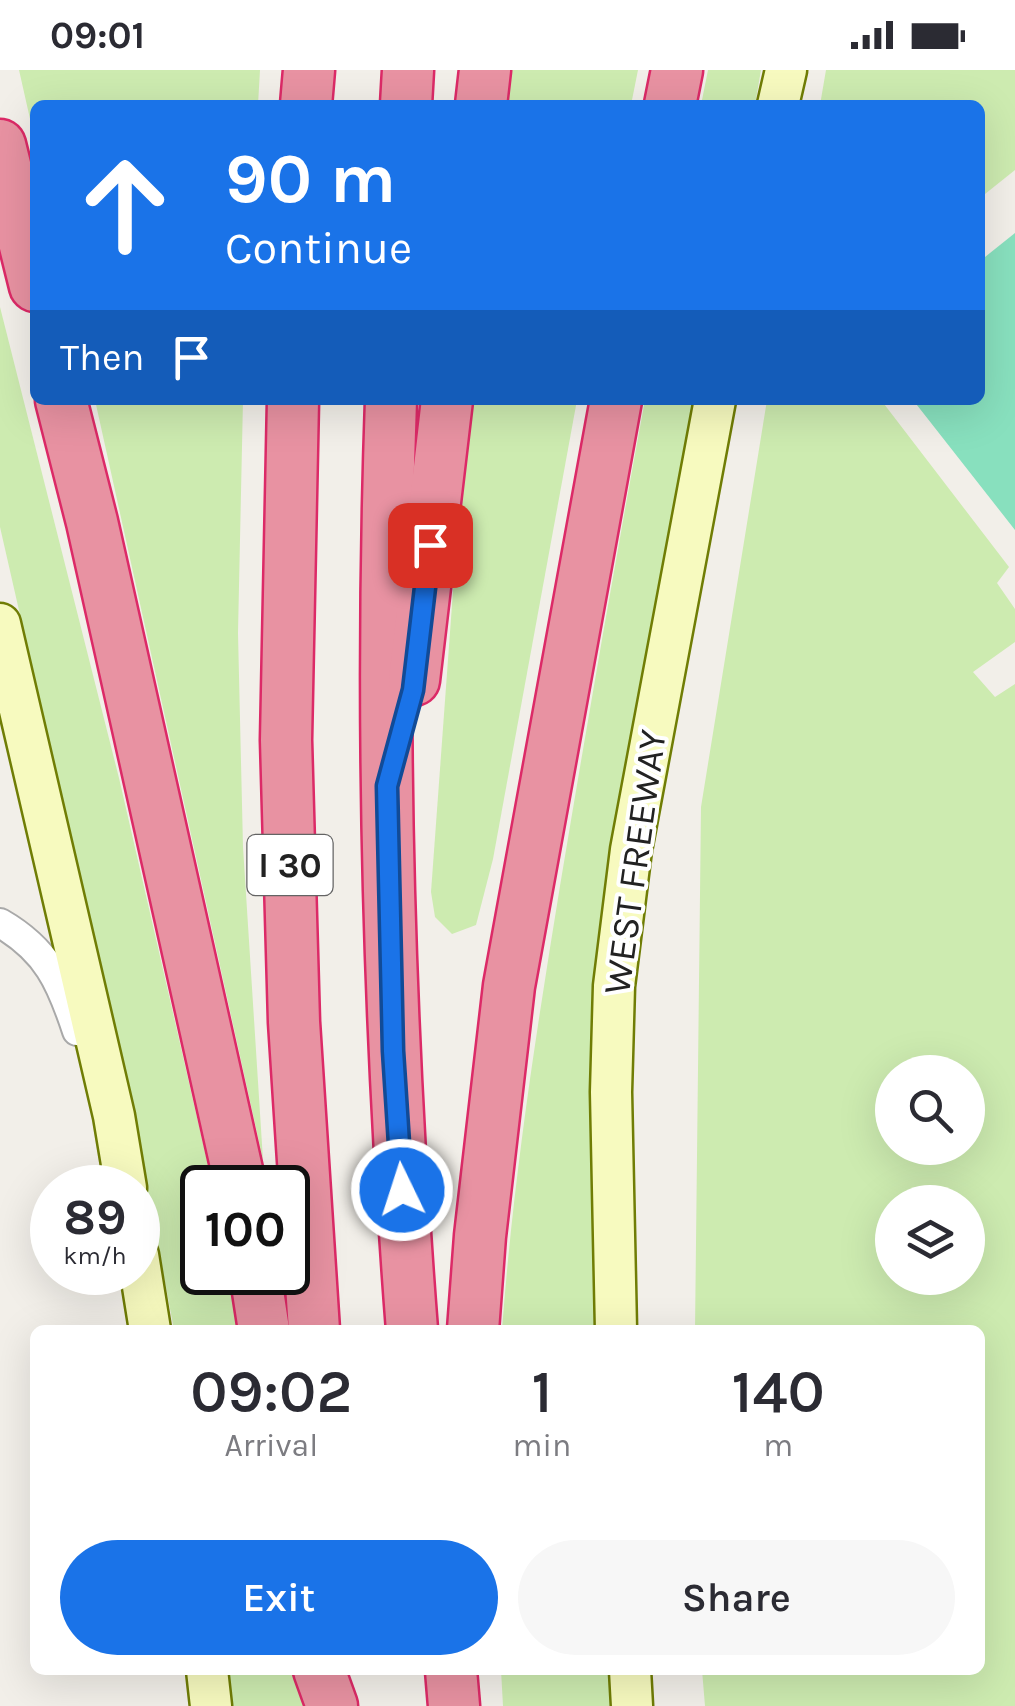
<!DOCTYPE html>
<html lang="en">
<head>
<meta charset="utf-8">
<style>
  body { margin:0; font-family:Karla,sans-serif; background:#f7f7f7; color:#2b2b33; height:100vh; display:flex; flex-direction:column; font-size:38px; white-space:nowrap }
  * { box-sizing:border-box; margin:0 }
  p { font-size:32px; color:#7c7c81 }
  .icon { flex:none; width:55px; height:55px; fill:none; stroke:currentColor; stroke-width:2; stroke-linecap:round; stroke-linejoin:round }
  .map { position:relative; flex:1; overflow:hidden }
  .side { position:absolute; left:30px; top:1255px; width:955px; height:350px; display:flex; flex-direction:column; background:#fff; border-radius:15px; box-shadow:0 10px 40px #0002 }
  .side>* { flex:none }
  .guide { position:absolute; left:30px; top:30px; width:955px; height:305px; border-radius:15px; box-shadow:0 10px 40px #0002; background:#1a73e8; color:#fff; overflow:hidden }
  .tools { position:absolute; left:875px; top:985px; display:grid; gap:20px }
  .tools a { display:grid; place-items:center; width:110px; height:110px; border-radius:50%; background:#fff; box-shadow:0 10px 40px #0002; font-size:50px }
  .speed { position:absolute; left:30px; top:1095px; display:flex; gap:20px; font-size:50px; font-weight:700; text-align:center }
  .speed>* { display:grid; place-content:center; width:130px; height:130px; border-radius:50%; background:#fff; box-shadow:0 10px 40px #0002; line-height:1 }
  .speed small { font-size:25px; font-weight:400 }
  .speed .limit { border:5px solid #111; border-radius:15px; background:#fff; color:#111 }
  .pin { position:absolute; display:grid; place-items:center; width:85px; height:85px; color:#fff; margin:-42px; border-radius:20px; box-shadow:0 5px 15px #0006 }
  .me { position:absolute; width:110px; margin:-55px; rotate:356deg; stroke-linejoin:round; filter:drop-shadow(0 0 8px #0008) }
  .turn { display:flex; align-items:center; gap:35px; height:210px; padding:0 30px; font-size:45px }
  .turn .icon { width:130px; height:130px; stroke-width:2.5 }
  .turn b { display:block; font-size:70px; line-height:85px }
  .then { display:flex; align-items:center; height:95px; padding:0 30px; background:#0003; gap:20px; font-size:38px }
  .eta { display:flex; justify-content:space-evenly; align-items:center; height:170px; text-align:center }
  .eta b { font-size:60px; font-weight:600; line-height:70px }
  .cta { display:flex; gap:20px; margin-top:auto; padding:20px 30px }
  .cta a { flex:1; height:115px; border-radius:60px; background:#1a73e8; color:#fff; font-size:40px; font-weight:600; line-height:115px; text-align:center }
  .cta a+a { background:#f7f7f7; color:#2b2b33 }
  .status { display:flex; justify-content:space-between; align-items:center; height:70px; padding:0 50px; background:#fff; direction:ltr }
  .status svg { height:28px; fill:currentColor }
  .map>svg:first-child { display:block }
  .grass { fill:#cdebb0; fill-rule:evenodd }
  .pitch { fill:#88e0be }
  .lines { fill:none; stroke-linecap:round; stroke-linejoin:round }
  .street-casing { stroke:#a9a9a9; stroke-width:32 }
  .secondary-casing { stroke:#707d05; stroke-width:45 }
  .highway-casing { stroke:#dc2a67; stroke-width:55 }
  .street { stroke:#fff; stroke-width:28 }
  .secondary { stroke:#f7fabf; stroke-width:40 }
  .highway { stroke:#e892a2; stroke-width:50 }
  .route-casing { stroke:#114b97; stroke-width:25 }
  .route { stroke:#1a73e8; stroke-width:18 }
  .labels { text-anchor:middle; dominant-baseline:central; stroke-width:8; stroke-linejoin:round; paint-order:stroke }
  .shield { fill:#fff; stroke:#646464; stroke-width:2.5 }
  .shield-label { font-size:35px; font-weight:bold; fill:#222 }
  .street-label { font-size:38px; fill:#222; stroke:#fff }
</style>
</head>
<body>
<div class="status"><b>09:01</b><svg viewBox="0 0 49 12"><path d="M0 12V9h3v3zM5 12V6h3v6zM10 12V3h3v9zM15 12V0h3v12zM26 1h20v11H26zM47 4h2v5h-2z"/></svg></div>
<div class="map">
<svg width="1015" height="1636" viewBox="0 0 1015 1636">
  <rect width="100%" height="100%" fill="#f2efe9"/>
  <!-- grass -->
  <g class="grass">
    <path d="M19 0H260L258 35H35V71Z"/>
    <path d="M504 0H638L631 35H500Z"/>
    <path d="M708 0H761L755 35H701Z"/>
    <path d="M826 0H1015V100L980 128V35H820Z"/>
    <path d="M0 237 119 708 213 1117 202 1118V1202L230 1203 241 1260H174L132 1036 0 457Z"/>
    <path d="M95 330H243L238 563 243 777 263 1090Z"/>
    <path d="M467 330H577L493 789 476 855 452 864 435 847 431 822Z"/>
    <path d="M645 330H699L677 441 599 1260H502C513 1111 536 963 560 816 587 654 615 492 645 330Z"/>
    <path d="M767 330H881L1009 497 997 513 1015 539V572L973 602 995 627 1015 614V1636H705L702 1600H980V1260H695L701 737ZM892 1002H968V1078H892ZM892 1132H968V1208H892Z"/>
    <path d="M224 1600H299L303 1636H229Z"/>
    <path d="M501 1600H610L611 1636H503Z"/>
  </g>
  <!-- pitch -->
  <path class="pitch" d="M1015 163V460L913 330H980V191Z"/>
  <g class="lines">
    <!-- street casing -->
    <g class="street-casing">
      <path id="street" d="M0 853C47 880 61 912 77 961"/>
    </g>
    <!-- secondary casing -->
    <g class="secondary-casing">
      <g id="secondary">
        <path d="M778 35 786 0"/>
        <path d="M0 554 114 1046 126 1118"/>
        <path d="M138 1185 150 1260"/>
        <path d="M616 1260 611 1022 614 916 631 780 715 330"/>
        <path d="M207 1600 211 1636"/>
        <path d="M630 1600 632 1636"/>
      </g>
    </g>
    <!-- highway casing -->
    <g class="highway-casing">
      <g id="highway">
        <path d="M306 35 309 0"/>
        <path d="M406 35 408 0"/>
        <path d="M481 35 485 0"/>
        <path d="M670 35 677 0"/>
        <path d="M0 75 35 216"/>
        <path d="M61 330 92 452 241 1118"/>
        <path d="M293 330 286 670 294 952 314 1260"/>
        <path d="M391 330C380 640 388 951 412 1260"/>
        <path d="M414 610 447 330"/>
        <path d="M255 1202 264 1260"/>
        <path d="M473 1260 480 1166 509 916 616 330"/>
        <path d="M319 1600 332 1636"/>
        <path d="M451 1600 454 1636"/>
      </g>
    </g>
    <!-- street -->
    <use href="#street" class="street"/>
    <!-- secondary -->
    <use href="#secondary" class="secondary"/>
    <!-- highway -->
    <use href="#highway" class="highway"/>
  </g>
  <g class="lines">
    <!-- route casing -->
    <g class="route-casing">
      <path id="route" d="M402 1120 393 981 387 716 413 620 430 475"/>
    </g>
    <!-- route -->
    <use href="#route" class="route"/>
  </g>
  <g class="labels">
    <!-- shield labels -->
    <rect class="shield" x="247.5" y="765" width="85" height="60" rx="8"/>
    <g class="shield-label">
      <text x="290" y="795">I 30</text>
    </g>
    <!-- street labels -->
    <g class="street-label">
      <text transform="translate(635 792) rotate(-82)">WEST FREEWAY</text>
    </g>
  </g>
</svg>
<div class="tools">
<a><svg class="icon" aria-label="search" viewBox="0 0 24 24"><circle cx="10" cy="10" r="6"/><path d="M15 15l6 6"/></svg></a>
<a><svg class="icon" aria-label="layers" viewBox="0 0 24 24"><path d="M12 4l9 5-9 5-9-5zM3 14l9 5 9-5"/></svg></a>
</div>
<div class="speed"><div>89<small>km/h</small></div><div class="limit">100</div></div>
<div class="pin" style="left:430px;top:475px;background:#d93025"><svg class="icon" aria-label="arrive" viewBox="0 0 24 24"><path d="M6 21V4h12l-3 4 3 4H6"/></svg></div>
<svg class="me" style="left:402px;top:1120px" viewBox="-20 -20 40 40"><circle r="17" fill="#1a73e8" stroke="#fff" stroke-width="3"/><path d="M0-11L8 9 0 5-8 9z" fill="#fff"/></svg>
<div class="guide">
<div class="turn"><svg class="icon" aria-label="ahead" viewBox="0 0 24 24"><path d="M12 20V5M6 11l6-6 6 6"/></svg><div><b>90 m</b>Continue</div></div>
<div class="then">Then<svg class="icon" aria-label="arrive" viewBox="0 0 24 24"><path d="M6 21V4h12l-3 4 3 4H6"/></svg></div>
</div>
<section class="side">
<div class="eta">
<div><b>09:02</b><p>Arrival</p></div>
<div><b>1</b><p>min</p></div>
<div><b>140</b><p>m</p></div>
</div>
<div class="cta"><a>Exit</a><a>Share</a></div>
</section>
</div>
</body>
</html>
